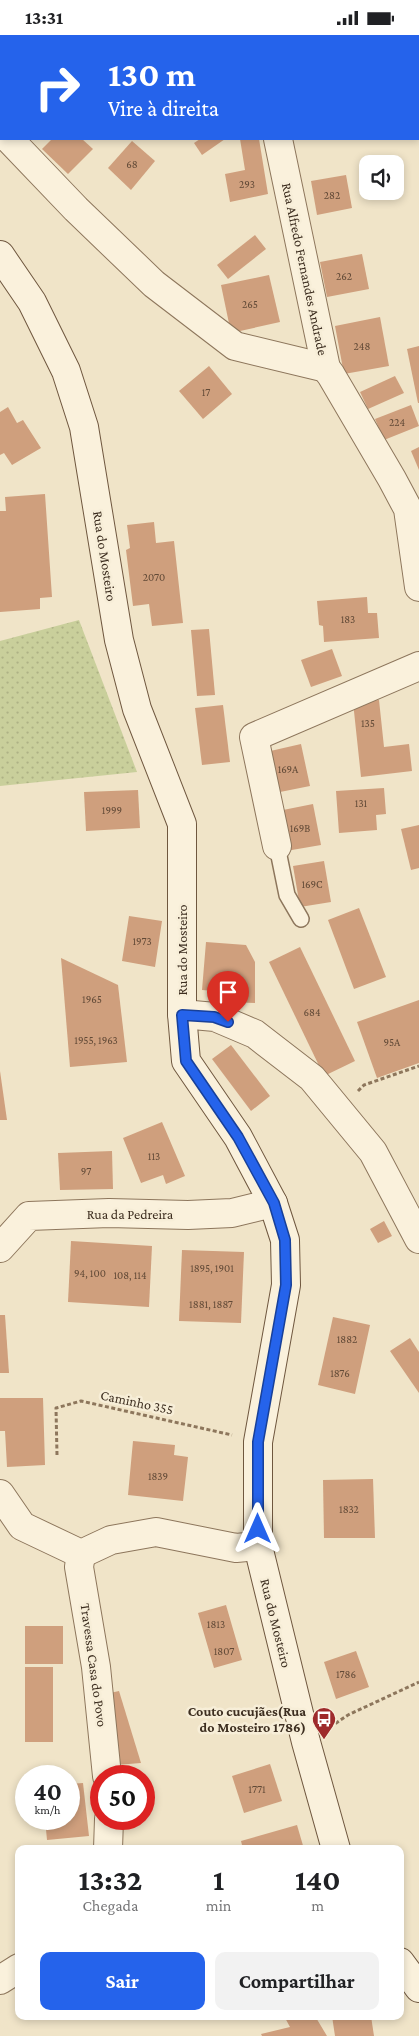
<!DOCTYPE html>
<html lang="pt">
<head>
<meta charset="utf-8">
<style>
  body { margin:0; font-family:"Crimson Pro",serif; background:#f2f2f2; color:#202124; height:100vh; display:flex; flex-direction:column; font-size:19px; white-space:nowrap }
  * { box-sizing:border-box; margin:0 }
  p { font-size:16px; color:#757577 }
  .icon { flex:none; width:28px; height:28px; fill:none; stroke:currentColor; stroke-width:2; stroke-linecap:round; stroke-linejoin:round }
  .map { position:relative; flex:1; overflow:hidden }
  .sheet { position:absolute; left:15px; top:1810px; width:389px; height:175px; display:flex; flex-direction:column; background:#fff; border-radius:10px; box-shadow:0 2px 8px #0003 }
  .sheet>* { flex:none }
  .hud { position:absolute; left:0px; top:0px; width:420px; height:105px; box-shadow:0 2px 8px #0003; background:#2563eb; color:#fff; overflow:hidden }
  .controls { position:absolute; left:359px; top:120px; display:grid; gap:10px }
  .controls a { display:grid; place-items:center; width:45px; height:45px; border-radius:10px; background:#fff; box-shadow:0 2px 8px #0003; font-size:25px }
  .speed { position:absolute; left:15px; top:1730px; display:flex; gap:10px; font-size:25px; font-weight:700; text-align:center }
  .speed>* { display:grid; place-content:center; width:65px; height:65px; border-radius:50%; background:#fff; box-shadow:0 2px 8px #0003; line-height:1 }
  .speed small { font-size:12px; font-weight:400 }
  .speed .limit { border:8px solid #d22; background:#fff; color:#111 }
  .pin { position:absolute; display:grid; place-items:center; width:42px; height:42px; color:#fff; margin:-51px -21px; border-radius:50% 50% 50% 0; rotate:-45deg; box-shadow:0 0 5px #0007 }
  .pin .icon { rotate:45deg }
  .me { position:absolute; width:55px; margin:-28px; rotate:0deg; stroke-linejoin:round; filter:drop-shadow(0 0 4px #0008) }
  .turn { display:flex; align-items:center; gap:18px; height:105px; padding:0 25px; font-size:22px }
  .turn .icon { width:65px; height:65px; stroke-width:2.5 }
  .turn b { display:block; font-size:35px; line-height:42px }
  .eta { display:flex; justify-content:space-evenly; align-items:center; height:85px; text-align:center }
  .eta b { font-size:30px; font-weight:700; line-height:35px }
  .action { display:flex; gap:10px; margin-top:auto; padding:10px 25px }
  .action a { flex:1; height:58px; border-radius:10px; background:#2563eb; color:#fff; font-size:20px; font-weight:700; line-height:58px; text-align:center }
  .action a+a { background:#f2f2f2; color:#202124 }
  .status { display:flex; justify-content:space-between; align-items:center; height:35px; padding:0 25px; background:#fff; direction:ltr }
  .status svg { height:14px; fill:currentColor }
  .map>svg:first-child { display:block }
  .grass { fill:url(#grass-dots) }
  .building { fill:#cf9f7d }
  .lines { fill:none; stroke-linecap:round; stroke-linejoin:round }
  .lane-casing { stroke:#8d765c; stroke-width:18 }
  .street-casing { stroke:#8d765c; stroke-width:30 }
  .secondary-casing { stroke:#6f573f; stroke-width:30 }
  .path { stroke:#8d765c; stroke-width:3; stroke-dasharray:4 2.5; stroke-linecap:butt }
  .lane { stroke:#faf1dc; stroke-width:15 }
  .street { stroke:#faf1dc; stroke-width:28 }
  .secondary { stroke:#faf1dc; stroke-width:28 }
  .route-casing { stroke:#184099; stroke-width:12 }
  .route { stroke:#2563eb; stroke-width:9 }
  .labels { text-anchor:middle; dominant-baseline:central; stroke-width:5; stroke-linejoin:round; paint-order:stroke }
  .number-label { font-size:11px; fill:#624a37 }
  .street-label { font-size:14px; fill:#3d2e20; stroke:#f7eed8 }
  .poi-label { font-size:14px; font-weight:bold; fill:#3d2e20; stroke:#f7eed8; text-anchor:end }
</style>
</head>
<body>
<div class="status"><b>13:31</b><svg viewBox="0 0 49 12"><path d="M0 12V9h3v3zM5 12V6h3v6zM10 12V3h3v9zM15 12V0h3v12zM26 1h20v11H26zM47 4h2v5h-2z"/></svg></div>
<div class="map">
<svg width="419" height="2001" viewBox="0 0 419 2001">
  <defs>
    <pattern id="grass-dots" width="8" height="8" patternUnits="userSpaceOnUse" patternTransform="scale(1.25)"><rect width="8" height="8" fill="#c9cf9b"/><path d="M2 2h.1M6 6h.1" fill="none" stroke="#aeb285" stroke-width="1.8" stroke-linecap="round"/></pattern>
  </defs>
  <rect width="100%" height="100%" fill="#f0e4c8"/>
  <!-- grass -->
  <path class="grass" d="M79 585 137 737 0 751V606Z"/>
  <!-- building -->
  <g class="building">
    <path d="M52 104H82L93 114 68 139 42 114Z"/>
    <path d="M200 104H225L202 120 194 108Z"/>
    <path d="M240 104H259L268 159 230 167 225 139 245 135Z"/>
    <path d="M132 106 155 126 131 155 108 133Z"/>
    <path d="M346 140 352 173 317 180 311 146Z"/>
    <path d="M255 200 266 214 228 244 217 230Z"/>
    <path d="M362 219 369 254 327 262 320 227Z"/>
    <path d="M269 240 280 287 231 298 221 250Z"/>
    <path d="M380 282 389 331 344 339 335 291Z"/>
    <path d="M419 311V368H418L407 314Z"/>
    <path d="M209 331 232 359 203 384 179 356Z"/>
    <path d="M395 341 404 358 368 374 360 357Z"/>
    <path d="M411 370 419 391 384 405 375 384Z"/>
    <path d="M8 372 17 388 23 385 41 413 12 430 4 418 0 420V377Z"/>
    <path d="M419 412V435L411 416Z"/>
    <path d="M45 459 52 562 40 563V574L0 577V476H6L5 462Z"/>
    <path d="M154 487 156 508 174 506 183 588 152 591 149 569 133 571 126 515 130 513 127 490Z"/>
    <path d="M367 562 368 578H377L379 603 324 607 323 591 319 590 317 566Z"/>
    <path d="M209 594 215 660 197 661 191 595Z"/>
    <path d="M332 614 342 641 311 652 301 625Z"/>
    <path d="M379 665 384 712 409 709 412 736 361 742 353 667Z"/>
    <path d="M223 670 230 727 202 730 195 673Z"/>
    <path d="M301 709 310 751 275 758 266 717Z"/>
    <path d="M384 753 386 779 376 780 377 795 339 798 336 756Z"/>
    <path d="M138 755 140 793 86 796 84 757Z"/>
    <path d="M313 769 321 810 286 816 278 776Z"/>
    <path d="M419 790V833L411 835 401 794Z"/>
    <path d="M324 826 331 867 300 872 293 831Z"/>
    <path d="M359 873 386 942 354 954 328 885Z"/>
    <path d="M129 881 162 886 155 932 122 926Z"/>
    <path d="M206 907 246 910 255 927V968L227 967V957L202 955Z"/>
    <path d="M300 912 355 1026 324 1041 269 927Z"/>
    <path d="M61 923 118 950 127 1027 70 1032Z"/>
    <path d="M419 965V1028L377 1043 357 987Z"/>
    <path d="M231 1010 270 1061 251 1076 212 1024Z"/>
    <path d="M0 1036 7 1085H0Z"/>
    <path d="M162 1087 185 1141 166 1149 163 1140 141 1148 123 1103Z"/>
    <path d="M112 1116 113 1154 60 1155 58 1118Z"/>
    <path d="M384 1186 392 1201 378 1208 370 1194Z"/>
    <path d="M71 1206 152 1211 149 1272 68 1267Z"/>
    <path d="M182 1215 244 1217 241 1288 179 1286Z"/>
    <path d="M0 1280H5L9 1338H0Z"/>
    <path d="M333 1282 370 1290 355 1359 318 1350Z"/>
    <path d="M410 1303 419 1317V1358L390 1316Z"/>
    <path d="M0 1363H43L45 1430 7 1432 5 1396H0Z"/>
    <path d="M133 1406 175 1410 174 1420 188 1422 183 1466 128 1460Z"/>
    <path d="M373 1444 375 1503H324L323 1445Z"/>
    <path d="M226 1570 242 1625 214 1633 198 1578Z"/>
    <rect x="25" y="1591" width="38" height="38"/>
    <path d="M356 1616 369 1652 336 1664 324 1627Z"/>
    <rect x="25" y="1632" width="28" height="75"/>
    <path d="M119 1656 141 1728 116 1730 110 1658Z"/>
    <path d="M270 1729 282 1766 244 1778 232 1741Z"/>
    <path d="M83 1748 89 1801 47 1805 45 1784H69V1749Z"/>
    <path d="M297 1790 304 1814H243L241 1806Z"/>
    <path d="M284 1981H315L327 2001H262L261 1999 290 1992Z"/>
    <path d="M332 1981H371L374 2001H335Z"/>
  </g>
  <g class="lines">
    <!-- lane casing -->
    <g class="lane-casing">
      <path id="lane" d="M277 811 287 860 301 884"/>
    </g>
    <!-- street casing -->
    <g class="street-casing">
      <g id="street">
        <path d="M255 0 256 1"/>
        <path d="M9 104 76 174 154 249 235 311 326 333"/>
        <path d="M278 104 326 333 331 340 392 444 408 474 419 552"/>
        <path d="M277 811 254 702 419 631"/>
        <path d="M182 979 215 982 255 999 312 1043 373 1117 419 1204"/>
        <path d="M0 1213 29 1181 109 1178 188 1180 232 1178 273 1168"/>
        <path d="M0 1459 22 1491 81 1519 111 1505 156 1497 236 1513 258 1511"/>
        <path d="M81 1519 79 1532 96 1632 107 1741"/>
        <path d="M108 1814 109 1784"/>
        <path d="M0 1945 19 1933"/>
      </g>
    </g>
    <!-- secondary casing -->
    <g class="secondary-casing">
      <g id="secondary">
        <path d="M0 220 32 267 66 336 84 392 119 605 137 674 182 789V979L186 1026 238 1102 273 1168 285 1205 286 1250 258 1407V1511L306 1707 336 1814"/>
        <path d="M400 1927 419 1953"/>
      </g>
    </g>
    <!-- path -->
    <g class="path">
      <path d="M358 1056 364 1050 419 1031"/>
      <path d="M57 1420 56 1373 81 1366 232 1400"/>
      <path d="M330 1692 348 1680 419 1647"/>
    </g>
    <!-- lane -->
    <use href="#lane" class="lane"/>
    <!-- street -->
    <use href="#street" class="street"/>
    <!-- secondary -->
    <use href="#secondary" class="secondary"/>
  </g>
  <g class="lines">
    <!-- route casing -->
    <g class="route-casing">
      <path id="route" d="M228 987 214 982 182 980 186 1026 238 1102 274 1168 285 1205 286 1250 258 1407V1494"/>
    </g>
    <!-- route -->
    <use href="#route" class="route"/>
  </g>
  <!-- icons -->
  <defs>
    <g id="bus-pin" transform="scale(1.25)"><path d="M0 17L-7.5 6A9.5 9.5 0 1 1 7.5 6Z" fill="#9e2a2b" stroke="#f7eed8"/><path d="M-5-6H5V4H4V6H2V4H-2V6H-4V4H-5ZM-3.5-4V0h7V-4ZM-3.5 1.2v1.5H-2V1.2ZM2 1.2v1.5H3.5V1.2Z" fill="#fff"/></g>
  </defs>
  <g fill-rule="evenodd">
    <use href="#bus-pin" x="324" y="1684"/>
  </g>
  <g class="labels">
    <!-- number labels -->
    <g class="number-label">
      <text x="132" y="129">68</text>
      <text x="247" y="149">293</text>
      <text x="332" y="160">282</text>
      <text x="344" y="241">262</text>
      <text x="250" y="269">265</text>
      <text x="362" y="311">248</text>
      <text x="206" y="357">17</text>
      <text x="397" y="387">224</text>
      <text x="154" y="542">2070</text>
      <text x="348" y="584">183</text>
      <text x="368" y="688">135</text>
      <text x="288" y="734">169A</text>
      <text x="361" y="768">131</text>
      <text x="112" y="775">1999</text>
      <text x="300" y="793">169B</text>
      <text x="312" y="849">169C</text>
      <text x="142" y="906">1973</text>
      <text x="92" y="964">1965</text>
      <text x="312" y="977">684</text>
      <text x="96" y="1005">1955, 1963</text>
      <text x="392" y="1007">95A</text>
      <text x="154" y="1121">113</text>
      <text x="86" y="1136">97</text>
      <text x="212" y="1233">1895, 1901</text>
      <text x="90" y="1238">94, 100</text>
      <text x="130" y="1240">108, 114</text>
      <text x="211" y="1269">1881, 1887</text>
      <text x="347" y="1304">1882</text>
      <text x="340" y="1338">1876</text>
      <text x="158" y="1441">1839</text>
      <text x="349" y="1474">1832</text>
      <text x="216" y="1589">1813</text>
      <text x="224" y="1616">1807</text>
      <text x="346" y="1639">1786</text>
      <text x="257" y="1754">1771</text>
    </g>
    <!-- street labels -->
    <g class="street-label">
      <text transform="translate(305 234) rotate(78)">Rua Alfredo Fernandes Andrade</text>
      <text transform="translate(105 521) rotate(81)">Rua do Mosteiro</text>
      <text transform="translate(182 915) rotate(-90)">Rua do Mosteiro</text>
      <text x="130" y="1179">Rua da Pedreira</text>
      <text transform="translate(137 1367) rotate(12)">Caminho 355</text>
      <text transform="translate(276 1588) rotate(76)">Rua do Mosteiro</text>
      <text transform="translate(94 1630) rotate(82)">Travessa Casa do Povo</text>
    </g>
    <!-- poi labels -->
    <g class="poi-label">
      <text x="306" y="1676">Couto cucujães(Rua<tspan x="306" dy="16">do Mosteiro 1786)</tspan></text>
    </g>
  </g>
</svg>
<div class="controls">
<a><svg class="icon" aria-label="sound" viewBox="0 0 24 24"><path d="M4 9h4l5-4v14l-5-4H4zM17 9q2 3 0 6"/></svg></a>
</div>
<div class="speed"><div>40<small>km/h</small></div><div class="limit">50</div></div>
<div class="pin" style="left:228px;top:987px;background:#d93025"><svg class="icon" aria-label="arrive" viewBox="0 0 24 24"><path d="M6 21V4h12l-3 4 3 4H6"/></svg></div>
<svg class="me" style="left:258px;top:1494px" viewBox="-20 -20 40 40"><path d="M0-17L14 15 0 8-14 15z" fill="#2563eb" stroke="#fff" stroke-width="4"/></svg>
<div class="hud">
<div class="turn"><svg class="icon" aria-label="right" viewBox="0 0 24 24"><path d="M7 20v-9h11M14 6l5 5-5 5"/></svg><div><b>130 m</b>Vire à direita</div></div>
</div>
<section class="sheet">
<div class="eta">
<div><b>13:32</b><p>Chegada</p></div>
<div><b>1</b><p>min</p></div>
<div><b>140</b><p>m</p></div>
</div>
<div class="action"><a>Sair</a><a>Compartilhar</a></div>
</section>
</div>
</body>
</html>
